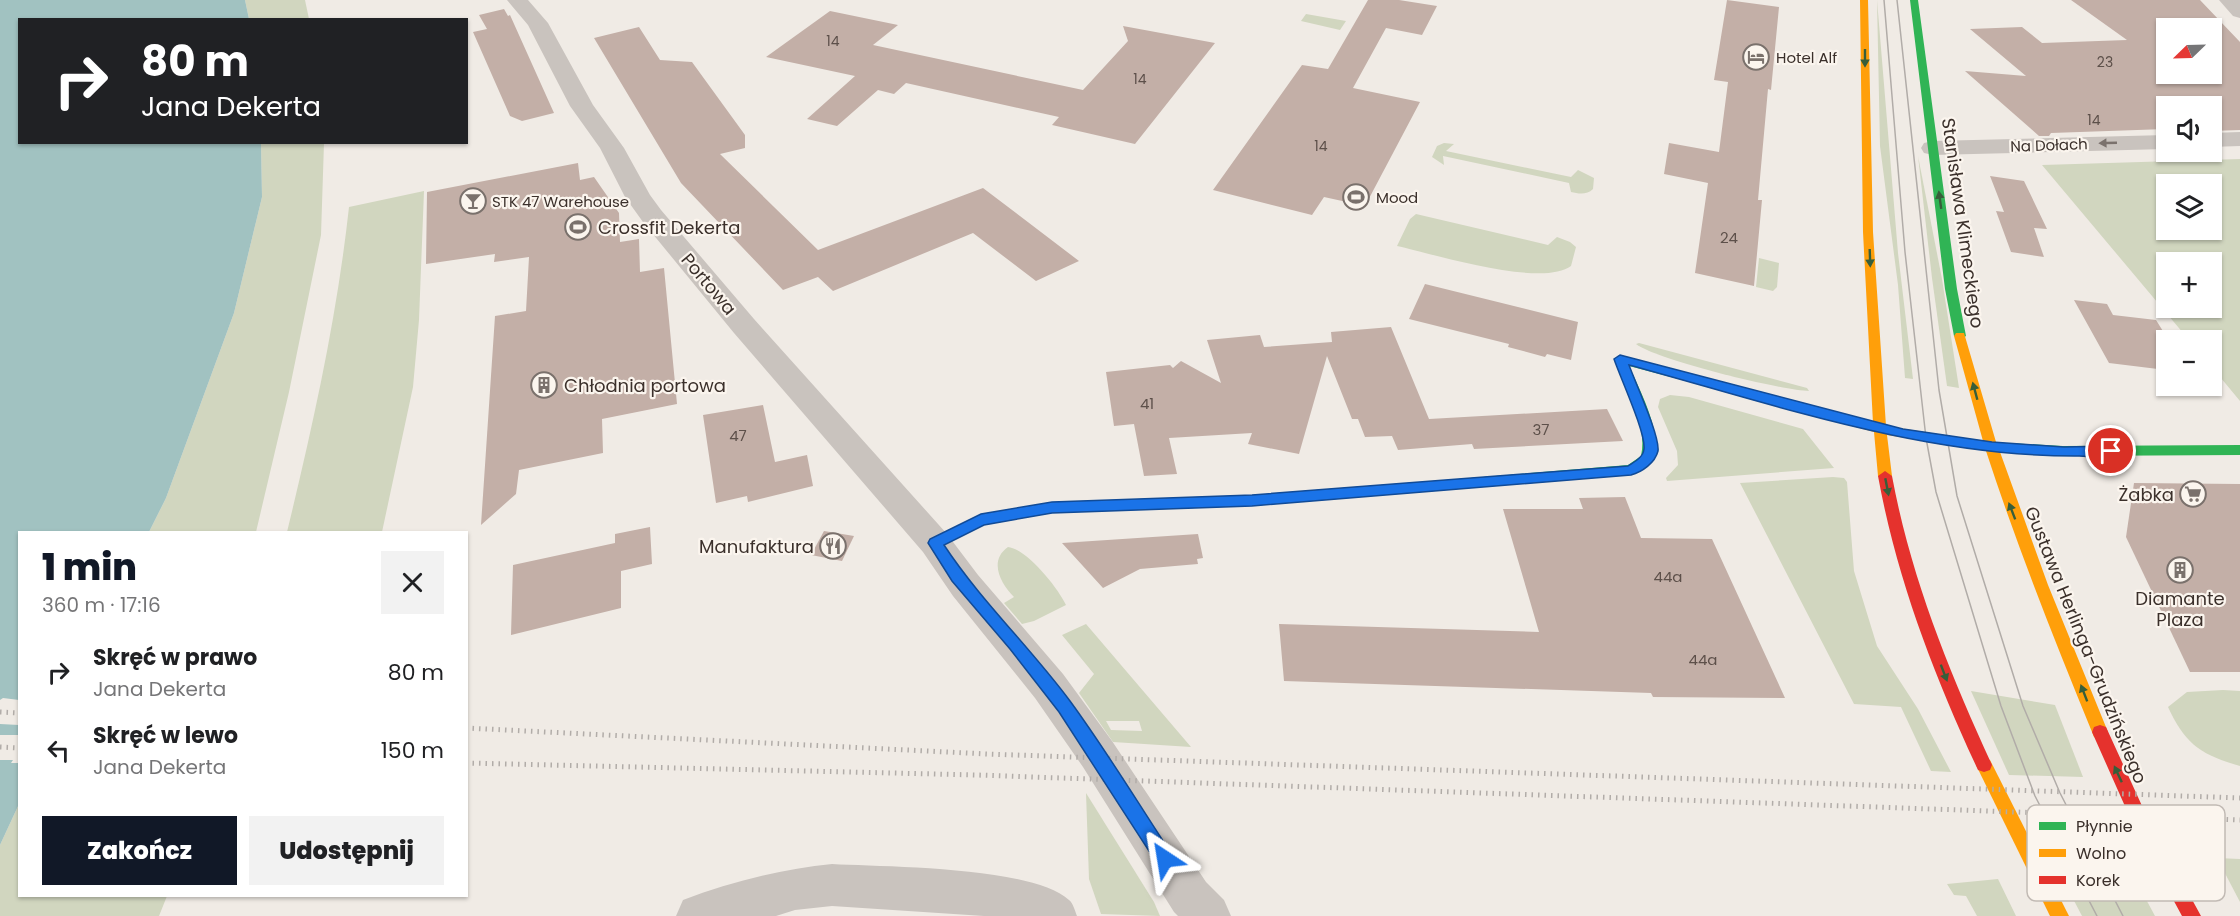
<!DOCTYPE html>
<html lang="pl">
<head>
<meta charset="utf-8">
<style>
  body { margin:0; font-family:Poppins,sans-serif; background:#f2f2f2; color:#202124; height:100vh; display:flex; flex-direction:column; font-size:22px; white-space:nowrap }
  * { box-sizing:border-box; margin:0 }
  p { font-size:20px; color:#757577 }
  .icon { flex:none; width:33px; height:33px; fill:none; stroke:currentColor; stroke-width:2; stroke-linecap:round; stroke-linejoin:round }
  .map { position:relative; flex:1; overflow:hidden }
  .details { position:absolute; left:18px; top:531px; width:450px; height:366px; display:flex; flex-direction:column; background:#fff; border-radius:0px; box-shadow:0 2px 4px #0004 }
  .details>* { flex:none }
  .guide { position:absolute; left:18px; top:18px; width:450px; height:126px; border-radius:0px; box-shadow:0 2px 4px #0004; background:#202124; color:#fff; overflow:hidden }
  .needle { width:39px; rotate:247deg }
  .tools { position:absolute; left:2156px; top:18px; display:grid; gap:12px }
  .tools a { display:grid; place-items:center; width:66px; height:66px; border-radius:0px; background:#fff; box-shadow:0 2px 4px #0004; font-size:30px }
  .pin { position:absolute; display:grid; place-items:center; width:51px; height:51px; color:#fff; margin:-26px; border:3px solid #fff; border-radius:50%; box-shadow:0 2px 6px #0007 }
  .me { position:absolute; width:66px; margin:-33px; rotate:327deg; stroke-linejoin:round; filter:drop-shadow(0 0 4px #0008) }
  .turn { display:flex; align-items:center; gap:21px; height:126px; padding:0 24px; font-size:27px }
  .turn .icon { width:78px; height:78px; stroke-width:2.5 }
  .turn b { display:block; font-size:42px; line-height:51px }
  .round { display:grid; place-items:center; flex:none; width:63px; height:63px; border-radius:0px; background:#f2f2f2 }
  .headline { display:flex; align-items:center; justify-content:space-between; height:102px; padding:0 24px }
  h1 { font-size:36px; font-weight:800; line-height:45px; color:#111827 }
  .primary-button { display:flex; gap:12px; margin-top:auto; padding:12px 24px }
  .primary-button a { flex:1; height:69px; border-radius:0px; background:#111827; color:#fff; font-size:24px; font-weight:800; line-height:69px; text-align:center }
  .primary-button a+a { background:#f2f2f2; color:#202124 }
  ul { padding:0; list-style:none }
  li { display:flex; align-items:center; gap:18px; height:78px; padding:0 24px }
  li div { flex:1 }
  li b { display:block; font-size:22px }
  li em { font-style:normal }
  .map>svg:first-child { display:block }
  .green { fill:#d1d6bf; fill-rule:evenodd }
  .water { fill:#a1c2c1 }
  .pier { fill:#f0ebe5 }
  .building { fill:#c3afa7; fill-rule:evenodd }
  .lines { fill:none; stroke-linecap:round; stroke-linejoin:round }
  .street { fill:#c9c3be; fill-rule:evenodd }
  .fast { fill:#30b455; fill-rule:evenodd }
  .slow { fill:#ff9f0a; fill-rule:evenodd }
  .jam { fill:#e5322d; fill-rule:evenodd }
  .tram { stroke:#b1aca8; stroke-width:1.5 }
  .rail { stroke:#b1aca8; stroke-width:5; stroke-dasharray:1.5 5; stroke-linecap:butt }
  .oneway { fill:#375e3a }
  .oneway2 { fill:#7b726d }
  .route { fill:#1a73e8; stroke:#114b97; stroke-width:1.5 }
  .labels { text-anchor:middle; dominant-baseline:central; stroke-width:4.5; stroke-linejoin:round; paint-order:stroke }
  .far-number-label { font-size:14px; fill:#5d504a }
  .far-poi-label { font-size:15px; fill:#3b302b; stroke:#fbf5ee; text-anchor:start }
  .far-street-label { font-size:15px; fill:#3b302b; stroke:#fbf5ee }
  .number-label { font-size:15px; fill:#5d504a }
  .street-label { font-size:18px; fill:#3b302b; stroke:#fbf5ee }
  .poi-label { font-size:18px; fill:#3b302b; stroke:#fbf5ee; text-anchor:start }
  .key { fill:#fbf5ee; stroke:#c1bab4; stroke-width:1.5 }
  .key-label { font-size:16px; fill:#3b302b }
</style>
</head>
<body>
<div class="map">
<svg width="2240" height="916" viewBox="0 0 2240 916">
  <rect width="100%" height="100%" fill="#f0ebe5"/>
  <!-- green -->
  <g class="green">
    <path d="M245 0H305L309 19H249Z"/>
    <path d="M1877 0 1898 253 1913 379 1905 378 1898 285 1880 146Z"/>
    <path d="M1306 14 1346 21 1340 30 1301 21Z"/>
    <path d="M261 143H324L321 235 289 392 256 532H149L166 498 234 313 262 197Z"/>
    <path d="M1444 143 1454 144 1446 151 1571 177 1578 170 1594 178 1593 189C1587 195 1579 194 1571 192L1569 183 1443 156 1444 165 1432 157 1437 146Z"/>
    <path d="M1918 156 1942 279 1959 388 1947 386 1932 278Z"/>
    <path d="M2240 159V401L2211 366V340H2189L2042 165ZM2166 184H2211V230H2166ZM2166 262H2211V308H2166Z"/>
    <path d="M424 191 419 320 413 387 382 532H287C313 425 337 317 349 207Z"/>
    <path d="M1416 214 1548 245 1557 237 1570 242 1576 247 1571 266C1542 288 1433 254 1397 246L1410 219Z"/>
    <path d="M1759 258 1779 263 1777 287 1773 291 1756 287Z"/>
    <path d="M1639 343 1807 388 1809 391C1780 390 1657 360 1636 344Z"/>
    <path d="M1670 395 1689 397 1803 429 1834 468 1667 481 1666 478 1678 465 1677 451 1658 407 1660 399Z"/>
    <path d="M1833 477 1844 478 1847 482 1854 571 1877 646 1918 709 1951 772 1931 771 1901 707 1854 704 1740 483Z"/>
    <path d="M1008 547C1027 549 1058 588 1066 605L1034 621 1022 624 1004 603 1014 597C1001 584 988 561 1008 547Z"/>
    <path d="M1086 624 1191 747 1113 742 1079 693 1094 674 1062 635ZM1106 721H1139L1142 731 1111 730Z"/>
    <path d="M2223 690 2240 691V766C2201 755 2185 744 2168 707L2187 692Z"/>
    <path d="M1971 691 2055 705 2083 777 2009 775Z"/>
    <path d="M1086 793 1154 902 1160 916 1101 914 1089 879Z"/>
    <path d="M19 804 20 896H167L159 916H0V845Z"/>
    <path d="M2033 822 2106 825 2155 916H2082Z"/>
    <path d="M2217 858 2240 859V902Z"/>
    <path d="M1998 879 2016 916H1977L1966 896 1954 895 1947 884Z"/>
  </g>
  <!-- water -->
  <path class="water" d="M0 0H245L249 19 20 20V142L261 143 262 197 234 313 166 498 149 532H20L19 804 0 845Z"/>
  <!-- pier -->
  <g class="pier">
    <path d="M3 698 19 700V725L0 724V700Z"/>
    <path d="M0 735H19V763H11L13 760H0Z"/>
  </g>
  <!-- building -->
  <g class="building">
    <path d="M1368 0H1399L1437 6 1422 35 1386 28 1353 88 1420 102 1365 206 1324 197 1312 215 1213 190 1302 65 1328 69Z"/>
    <path d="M1727 0 1779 7 1771 90 1768 89 1758 200H1762L1754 286 1695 273 1708 183 1664 174 1669 143 1719 152 1728 82 1714 80Z"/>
    <path d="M2071 0H2200L2240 42V130L2211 131V106H2166V129L2051 133 2049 136H2039L1965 71 2026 76 1970 29 2022 27 2042 43 2127 40ZM2166 28H2211V74H2166Z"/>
    <path d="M504 9 508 16 510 15 554 113 522 121 510 116 473 32 487 29 479 15Z"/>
    <path d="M830 11 898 25 873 45 1083 90 1128 41 1123 26 1215 43 1135 144 1052 125 1059 117 906 83 894 94 878 90 837 126 807 119 855 76 766 57Z"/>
    <path d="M639 27 660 60 692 62 745 135V148L720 154 818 250 983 188 1079 261 1036 281 973 233 833 291 818 277 783 290 681 183 594 38Z"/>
    <path d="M578 163 580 180 594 177 619 213 620 242 639 239 640 272 664 268 677 404 602 419 603 453 519 470 516 494 481 525 495 316 526 311 529 257 494 262 495 254 426 264 427 192Z"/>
    <path d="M1990 176 2024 181 2047 229 2034 228 2044 257 2011 252 1996 211 2004 212Z"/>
    <path d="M1425 284 1578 322 1571 360 1547 354 1545 357 1508 347 1509 344 1409 319Z"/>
    <path d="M2074 300 2107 304 2113 315 2156 320 2166 336V370L2109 363Z"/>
    <path d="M1391 327 1429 419 1607 409 1623 441 1474 449 1472 444 1398 450 1392 436 1365 437 1358 419H1352L1327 356 1299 454 1248 444 1252 433 1169 438 1177 474 1144 476 1134 424 1114 426 1106 372 1170 365 1173 368 1181 361 1221 383 1207 340 1260 335 1264 347 1332 342 1331 332Z"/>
    <path d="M763 405 775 462 807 455 813 486 748 502 747 496 716 503 703 415Z"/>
    <path d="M2134 483 2240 484V672H2190L2126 537Z"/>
    <path d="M1625 497 1641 538 1712 539 1785 698 1653 697 1651 693 1284 681 1279 624 1539 632 1503 509H1583L1579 498Z"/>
    <path d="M650 527 652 564 621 571V608L511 635 513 565 615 543V534Z"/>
    <path d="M824 531 854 536 842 561 811 555Z"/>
    <path d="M1198 534 1203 558 1197 559 1198 564 1140 569 1103 588 1062 543Z"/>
  </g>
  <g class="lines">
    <!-- street -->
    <g class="street">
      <path d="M507 0H528L548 23 593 105 624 148 650 195 661 210 754 319 947 534 978 575 1063 674 1112 741 1206 882 1224 900 1231 916H1178L1174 912 1083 767 1035 698 953 596 923 552 734 333 643 222 625 197 600 148 570 106 528 25Z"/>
      <path d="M2219 0H2240V18L2233 16Z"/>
      <path d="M2240 132V146L2211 147V133Z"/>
      <path d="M2166 135V149L1933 155 1924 153 1921 148 1924 143 1933 141Z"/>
      <path d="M832 864C884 867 1031 866 1069 900 1073 903 1075 911 1077 916H984L832 906 795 910 776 916H676L683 900C730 882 782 869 832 864Z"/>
    </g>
    <!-- fast -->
    <g class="fast">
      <path d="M1910 0H1918L1957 289 1966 336 1960 340 1954 336 1945 289Z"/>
      <path d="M1620 355 1690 374 1692 377 1686 381 1629 366C1639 388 1663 434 1654 458 1651 464 1641 469 1636 473L1434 491 1429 490 1427 486 1434 481 1628 465 1641 456C1648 424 1626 388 1614 359Z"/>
      <path d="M2009 443 2063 446 2240 445V455L2063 456 2004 451 2002 448Z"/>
    </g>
    <!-- slow -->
    <g class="slow">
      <path d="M1860 0H1868L1873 232 1886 426 1983 441 1954 336 1956 333H1964L1996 442 2014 445 2016 448 2009 453 2000 452 2048 585 2108 732 2106 737 2100 739 2094 737 2092 732C2054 639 2017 546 1986 451L1887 435 1892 476 1885 481 1878 476 1874 432 1682 380 1680 377 1686 373 1873 423 1863 232Z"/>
      <path d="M1434 481 1441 486 1434 491 1252 505 1052 513 984 525 935 548 930 547 928 543 930 539 981 515 1052 503 1252 495Z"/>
      <path d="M1984 758 1990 760 2069 916H2050L1976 765 1978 760Z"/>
    </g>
    <!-- jam -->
    <g class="jam">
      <path d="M1885 471 1892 476C1911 578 1949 671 1992 765L1990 770 1984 772 1978 770C1934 675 1897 580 1878 476Z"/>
      <path d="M2100 725 2106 727 2148 819 2201 916H2182L2136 831 2092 732 2094 727Z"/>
    </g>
    <!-- tram -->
    <g class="tram">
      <path d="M1884 0 1905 252 1926 438 1936 492 2001 706 2035 796 2097 916"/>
      <path d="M1897 0 1939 390 1957 496 2023 706 2060 793 2123 916"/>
    </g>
    <!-- rail -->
    <g class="rail">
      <path d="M0 712 20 713"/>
      <path d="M466 728 987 754 2240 798"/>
      <path d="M0 747 20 748"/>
      <path d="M466 763 977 775 2240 820"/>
    </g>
  </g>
  <!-- one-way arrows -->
  <defs><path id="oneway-solid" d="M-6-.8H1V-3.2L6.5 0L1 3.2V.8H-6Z" transform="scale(1.5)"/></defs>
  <g class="oneway">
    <use href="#oneway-solid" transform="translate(1865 58) rotate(90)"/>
    <use href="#oneway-solid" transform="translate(1940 200) rotate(-98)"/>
    <use href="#oneway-solid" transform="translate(1870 258) rotate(88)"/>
    <use href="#oneway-solid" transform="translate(1975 391) rotate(-105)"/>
    <use href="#oneway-solid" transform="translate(1887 487) rotate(79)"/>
    <use href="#oneway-solid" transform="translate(2012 511) rotate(-111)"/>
    <use href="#oneway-solid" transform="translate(1944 673) rotate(69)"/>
    <use href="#oneway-solid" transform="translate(2084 693) rotate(-111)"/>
    <use href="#oneway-solid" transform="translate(2118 774) rotate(-115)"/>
  </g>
  <use class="oneway2" href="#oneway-solid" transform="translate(2108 143) rotate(178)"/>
  <!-- route -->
  <path class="route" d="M1620 355 1903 429 1992 442 2064 447 2111 446 2118 451C2111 460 2090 456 2079 456 1925 457 1776 405 1629 365 1635 382 1660 436 1658 451 1655 463 1642 472 1631 475L1252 506 1052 513 984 525 944 545C981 601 1030 647 1070 701 1106 750 1138 803 1171 853L1174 859 1171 865 1165 868 1158 865 1059 712 1010 649 952 581 928 543 930 539 981 514 1052 502 1252 495 1628 466C1634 462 1643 458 1644 449 1646 433 1620 377 1614 359Z"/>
  <!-- icons -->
  <defs>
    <g id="hotel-ring" transform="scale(1.35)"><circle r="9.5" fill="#fbf5ee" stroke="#7a716c" stroke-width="1.5"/><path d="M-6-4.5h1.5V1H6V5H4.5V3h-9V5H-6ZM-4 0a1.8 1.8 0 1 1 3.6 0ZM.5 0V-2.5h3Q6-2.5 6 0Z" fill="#7a716c"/></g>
    <g id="stadium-ring" transform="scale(1.35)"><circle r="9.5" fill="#fbf5ee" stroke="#7a716c" stroke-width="1.5"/><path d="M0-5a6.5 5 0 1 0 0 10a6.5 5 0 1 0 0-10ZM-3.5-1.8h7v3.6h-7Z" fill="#7a716c"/></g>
    <g id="bar-ring" transform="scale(1.35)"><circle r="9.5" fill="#fbf5ee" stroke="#7a716c" stroke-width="1.5"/><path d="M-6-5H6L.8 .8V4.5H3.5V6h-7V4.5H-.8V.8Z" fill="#7a716c"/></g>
    <g id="building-ring" transform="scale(1.35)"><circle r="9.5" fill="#fbf5ee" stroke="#7a716c" stroke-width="1.5"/><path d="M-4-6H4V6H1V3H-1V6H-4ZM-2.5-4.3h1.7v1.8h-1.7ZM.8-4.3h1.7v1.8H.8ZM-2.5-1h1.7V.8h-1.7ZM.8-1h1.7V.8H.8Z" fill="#7a716c"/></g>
    <g id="supermarket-ring" transform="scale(1.35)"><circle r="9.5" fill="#fbf5ee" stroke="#7a716c" stroke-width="1.5"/><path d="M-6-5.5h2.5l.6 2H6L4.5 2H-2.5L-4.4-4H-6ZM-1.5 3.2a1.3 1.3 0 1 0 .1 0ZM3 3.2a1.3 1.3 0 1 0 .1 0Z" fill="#7a716c"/></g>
    <g id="restaurant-ring" transform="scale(1.35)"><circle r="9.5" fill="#fbf5ee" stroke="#7a716c" stroke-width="1.5"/><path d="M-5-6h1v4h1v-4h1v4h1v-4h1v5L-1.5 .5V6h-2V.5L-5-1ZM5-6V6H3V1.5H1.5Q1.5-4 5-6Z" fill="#7a716c"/></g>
  </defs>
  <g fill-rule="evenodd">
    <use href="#hotel-ring" x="1756" y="57"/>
    <use href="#stadium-ring" x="1356" y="197"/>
    <use href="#bar-ring" x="473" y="201"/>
    <use href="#stadium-ring" x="578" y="227"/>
    <use href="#building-ring" x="544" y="385"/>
    <use href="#supermarket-ring" x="2193" y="494"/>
    <use href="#restaurant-ring" x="833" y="546"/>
    <use href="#building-ring" x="2180" y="570"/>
  </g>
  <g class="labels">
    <!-- far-number labels -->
    <g class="far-number-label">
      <text x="833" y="41">14</text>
      <text x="2105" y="62">23</text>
      <text x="1140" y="79">14</text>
      <text x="2094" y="120">14</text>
      <text x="1321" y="146">14</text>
    </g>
    <!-- far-poi labels -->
    <g class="far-poi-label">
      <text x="1776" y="57">Hotel Alf</text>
      <text x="1376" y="197">Mood</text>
      <text x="492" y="201">STK 47 Warehouse</text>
    </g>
    <!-- far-street labels -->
    <g class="far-street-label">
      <text transform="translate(2049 145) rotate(-2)">Na Dołach</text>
    </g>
    <!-- number labels -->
    <g class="number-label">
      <text x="1729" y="237">24</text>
      <text x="1147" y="403">41</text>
      <text x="1541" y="429">37</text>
      <text x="738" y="435">47</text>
      <text x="1668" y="576">44a</text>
      <text x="1703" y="659">44a</text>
    </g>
    <!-- street labels -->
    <g class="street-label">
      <text transform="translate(1963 223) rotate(82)">Stanisława Klimeckiego</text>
      <text transform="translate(709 284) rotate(50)">Portowa</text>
      <text transform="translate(2086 645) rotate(68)">Gustawa Herlinga-Grudzińskiego</text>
    </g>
    <!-- poi labels -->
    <g class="poi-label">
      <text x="598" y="227">Crossfit Dekerta</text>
      <text x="564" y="385">Chłodnia portowa</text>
      <text x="2174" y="494" text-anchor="end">Żabka</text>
      <text x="814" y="546" text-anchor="end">Manufaktura</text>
      <text x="2180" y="598" text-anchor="middle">Diamante<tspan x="2180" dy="21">Plaza</tspan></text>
    </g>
  </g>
  <!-- legend -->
  <rect x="2027" y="805" width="198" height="96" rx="9" class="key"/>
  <rect x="2039" y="822" width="27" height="8" fill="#30b455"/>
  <rect x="2039" y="849" width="27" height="8" fill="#ff9f0a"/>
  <rect x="2039" y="876" width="27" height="8" fill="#e5322d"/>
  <g class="key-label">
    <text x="2076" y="832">Płynnie</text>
    <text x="2076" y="859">Wolno</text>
    <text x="2076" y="886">Korek</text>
  </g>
</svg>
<div class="tools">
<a><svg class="needle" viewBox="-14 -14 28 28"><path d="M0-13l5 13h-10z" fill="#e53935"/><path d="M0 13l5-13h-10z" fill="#757577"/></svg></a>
<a><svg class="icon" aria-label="sound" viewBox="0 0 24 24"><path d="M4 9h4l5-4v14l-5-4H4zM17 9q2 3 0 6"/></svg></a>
<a><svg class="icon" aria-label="layers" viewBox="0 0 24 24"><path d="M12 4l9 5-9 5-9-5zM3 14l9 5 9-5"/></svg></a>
<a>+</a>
<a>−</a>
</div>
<div class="pin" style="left:2111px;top:451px;background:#d93025"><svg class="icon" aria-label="arrive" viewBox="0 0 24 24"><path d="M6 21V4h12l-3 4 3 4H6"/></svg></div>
<svg class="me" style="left:1165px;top:859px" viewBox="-20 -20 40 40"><path d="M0-17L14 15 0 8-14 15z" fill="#1a73e8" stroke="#fff" stroke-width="4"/></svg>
<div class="guide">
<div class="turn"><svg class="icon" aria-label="right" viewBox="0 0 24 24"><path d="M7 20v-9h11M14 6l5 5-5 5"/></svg><div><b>80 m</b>Jana Dekerta</div></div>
</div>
<section class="details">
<div class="headline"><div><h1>1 min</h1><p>360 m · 17:16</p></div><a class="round"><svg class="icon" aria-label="close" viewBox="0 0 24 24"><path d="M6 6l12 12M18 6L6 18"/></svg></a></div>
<ul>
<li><svg class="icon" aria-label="right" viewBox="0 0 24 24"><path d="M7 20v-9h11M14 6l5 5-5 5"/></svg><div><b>Skręć w prawo</b><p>Jana Dekerta</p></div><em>80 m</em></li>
<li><svg class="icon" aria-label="left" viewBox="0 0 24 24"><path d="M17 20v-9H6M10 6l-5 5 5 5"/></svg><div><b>Skręć w lewo</b><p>Jana Dekerta</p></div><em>150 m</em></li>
</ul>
<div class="primary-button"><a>Zakończ</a><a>Udostępnij</a></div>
</section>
</div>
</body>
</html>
